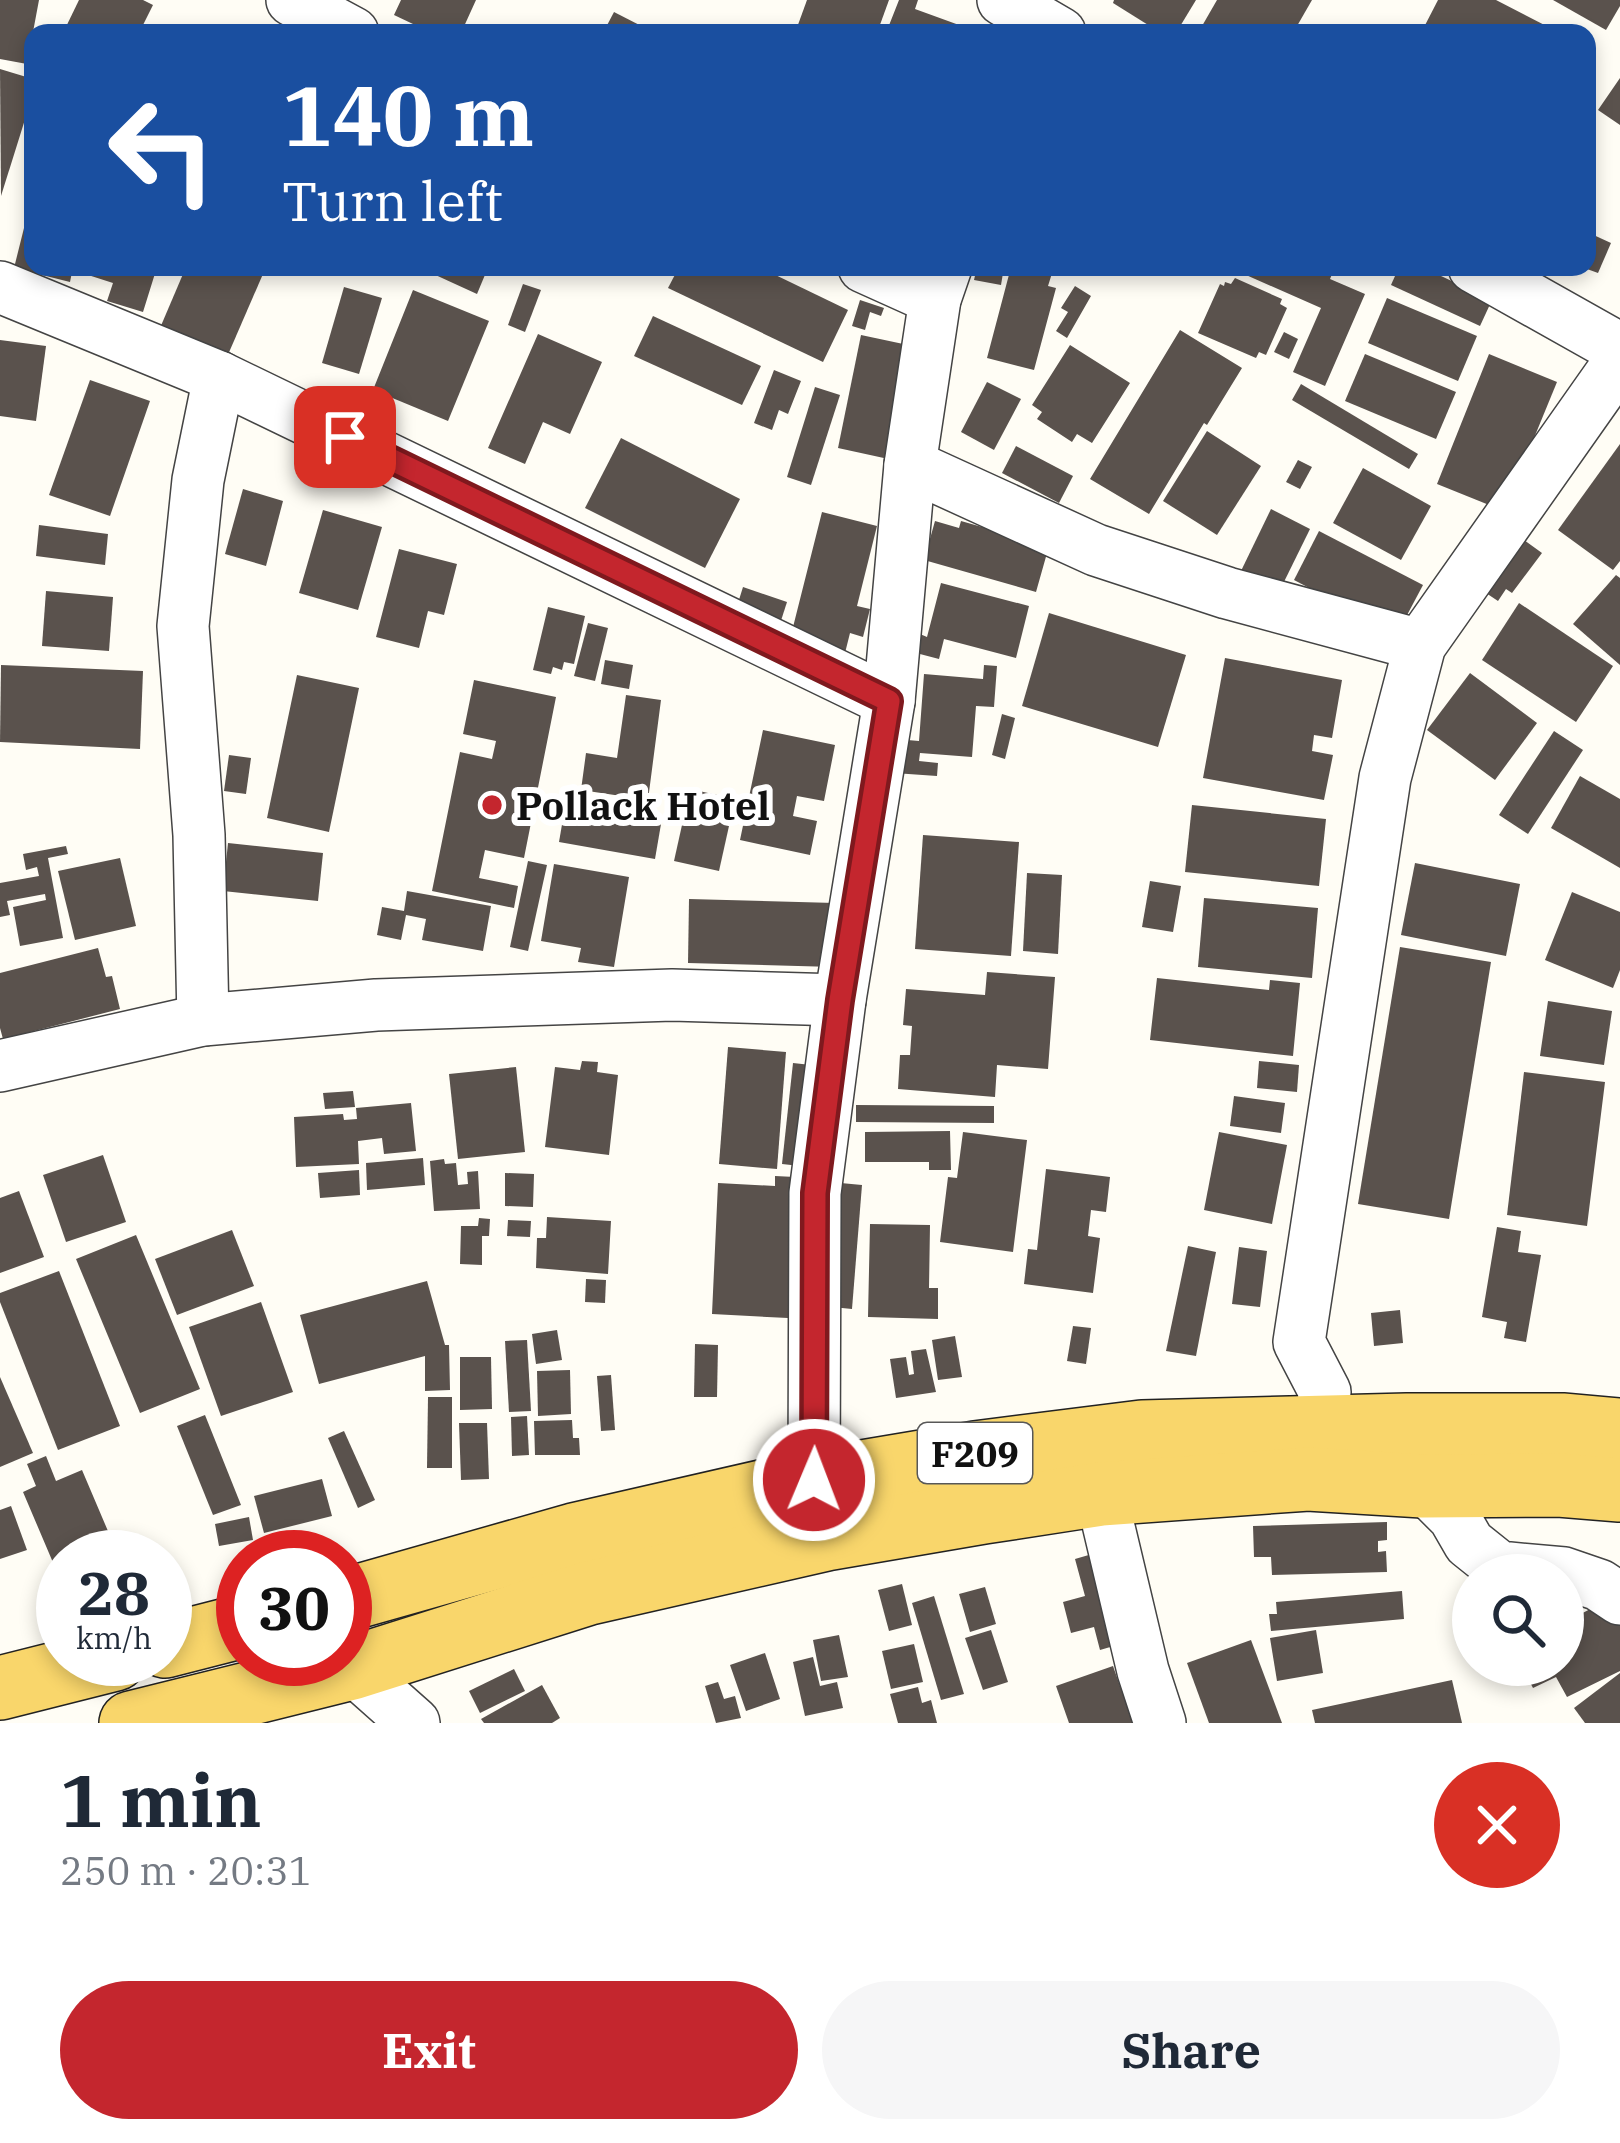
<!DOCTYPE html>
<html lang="en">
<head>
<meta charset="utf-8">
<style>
  body { margin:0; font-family:"IBM Plex Serif",serif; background:#f6f6f7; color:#1f2937; height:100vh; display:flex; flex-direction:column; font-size:45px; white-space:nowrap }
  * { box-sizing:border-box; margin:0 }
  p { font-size:39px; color:#747a83 }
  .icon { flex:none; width:66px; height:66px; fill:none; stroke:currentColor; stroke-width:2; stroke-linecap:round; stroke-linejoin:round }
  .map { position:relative; height:1723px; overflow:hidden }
  .panel { display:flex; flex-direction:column; background:#fff; flex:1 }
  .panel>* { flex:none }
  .banner { position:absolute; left:24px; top:24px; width:1572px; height:252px; border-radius:24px; box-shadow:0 6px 18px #0003; background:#1a4fa0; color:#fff; overflow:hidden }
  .controls { position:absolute; left:1452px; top:1554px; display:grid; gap:24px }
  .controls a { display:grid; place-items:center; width:132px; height:132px; border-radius:50%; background:#fff; box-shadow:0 6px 18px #0003; font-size:60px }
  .speed { position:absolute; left:36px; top:1530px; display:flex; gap:24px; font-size:60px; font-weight:700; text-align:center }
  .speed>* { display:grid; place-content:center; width:156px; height:156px; border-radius:50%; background:#fff; box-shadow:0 6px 18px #0003; line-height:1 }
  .speed small { font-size:30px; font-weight:400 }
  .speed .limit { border:18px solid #d22; background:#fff; color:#111 }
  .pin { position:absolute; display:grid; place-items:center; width:102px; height:102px; color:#fff; margin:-51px; border-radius:24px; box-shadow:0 6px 18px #0006 }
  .me { position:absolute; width:132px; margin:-66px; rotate:1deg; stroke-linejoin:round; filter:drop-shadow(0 0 9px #0008) }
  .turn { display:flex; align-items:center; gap:42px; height:252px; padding:0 60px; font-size:54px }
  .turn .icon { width:156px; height:156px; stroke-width:2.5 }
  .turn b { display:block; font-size:84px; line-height:102px }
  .round { display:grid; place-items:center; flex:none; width:126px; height:126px; border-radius:63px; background:#f6f6f7 }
  .summary { display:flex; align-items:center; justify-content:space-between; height:204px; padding:0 60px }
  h1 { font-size:72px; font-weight:700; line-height:90px }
  .cta { display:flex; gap:24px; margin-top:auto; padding:24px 60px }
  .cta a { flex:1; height:138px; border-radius:72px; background:#c4262e; color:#fff; font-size:48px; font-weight:700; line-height:138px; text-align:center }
  .cta a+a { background:#f6f6f7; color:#1f2937 }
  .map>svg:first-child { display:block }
  .building { fill:#5a524d }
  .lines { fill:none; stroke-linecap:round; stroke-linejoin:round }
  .minor-casing { stroke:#444; stroke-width:54 }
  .major-casing { stroke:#222; stroke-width:66 }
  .minor { stroke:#fff; stroke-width:51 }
  .major { stroke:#f9d66b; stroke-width:63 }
  .route-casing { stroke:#7f191e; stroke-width:30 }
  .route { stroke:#c4262e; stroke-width:21 }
  .poi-dot { fill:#c4262e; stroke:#fff; stroke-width:4.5 }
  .labels { text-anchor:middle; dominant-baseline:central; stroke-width:12; stroke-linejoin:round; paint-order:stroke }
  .shield { fill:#fff; stroke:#585858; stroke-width:3 }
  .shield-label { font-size:36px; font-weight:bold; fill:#111 }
  .poi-label { font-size:39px; font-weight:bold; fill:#111; stroke:#fff; text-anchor:start }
</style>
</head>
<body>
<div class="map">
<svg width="1620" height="1723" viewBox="0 0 1620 1723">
  <rect width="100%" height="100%" fill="#fffdf5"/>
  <!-- building -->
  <g class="building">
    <path d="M0 0H39L27 64 0 59Z"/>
    <path d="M79 0H143L153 5 139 33H63Z"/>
    <path d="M401 0H476L461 33H432L394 15Z"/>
    <path d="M807 0H889L877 33H795Z"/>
    <path d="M899 0H918L915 9 959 25 956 33H886Z"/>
    <path d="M1114 0H1196L1176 33H1161L1113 3Z"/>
    <path d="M1217 0H1312L1293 33H1198Z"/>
    <path d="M1438 0H1496L1560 33H1421Z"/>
    <path d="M1553 0H1620V6L1606 30Z"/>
    <path d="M614 12 655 33H603Z"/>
    <path d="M0 69 33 79V94L1 196Z"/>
    <path d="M1620 78V125L1598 110Z"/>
    <path d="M31 200 33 267H73L70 282 14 268Z"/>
    <path d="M1587 232 1611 243 1598 273 1587 269Z"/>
    <path d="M87 267H157L143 312 107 301 113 283 85 274Z"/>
    <path d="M186 267H266L227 357 160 328Z"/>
    <path d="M418 267H481L487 270 477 294Z"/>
    <path d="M679 267H759L848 310 823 362 668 288Z"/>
    <path d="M977 267H1004L1001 285 974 280Z"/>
    <path d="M1011 267H1040L1053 270 1048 286 1056 288 1034 370 987 358Z"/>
    <path d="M1228 267H1335L1330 279 1365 294 1325 386 1293 372 1321 308Z"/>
    <path d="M1399 267H1422L1492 300 1480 326 1391 285Z"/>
    <path d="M1235 278 1282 299 1280 304 1287 308 1266 355 1259 352 1256 358 1198 333 1220 284 1224 286 1225 282 1231 284Z"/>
    <path d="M523 284 541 290 525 332 508 325Z"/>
    <path d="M1075 286 1091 296 1067 338 1056 331 1068 312 1061 308Z"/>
    <path d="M344 287 382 298 359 374 322 363Z"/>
    <path d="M413 290 489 321 448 421 373 390Z"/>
    <path d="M1387 298 1477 336 1458 381 1368 343Z"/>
    <path d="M860 300 884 308 881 316 870 312 865 330 852 326Z"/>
    <path d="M653 316 761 366 742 405 634 356Z"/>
    <path d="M1180 330 1242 368 1207 425 1204 423 1149 514 1090 479Z"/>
    <path d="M1284 332 1298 339 1289 359 1274 352Z"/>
    <path d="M538 334 602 362 570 434 543 422 525 464 488 448Z"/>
    <path d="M861 335 908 345 893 460 838 448Z"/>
    <path d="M0 340 46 346 36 421 0 416Z"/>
    <path d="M1070 345 1130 383 1092 443 1077 434 1072 442 1037 419 1042 412 1032 405Z"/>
    <path d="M1365 354 1456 392 1436 439 1345 401Z"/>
    <path d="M1489 354 1557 382 1504 511 1437 484Z"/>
    <path d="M774 370 801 381 788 414 779 410 772 430 754 423Z"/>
    <path d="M90 380 150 401 110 516 49 495Z"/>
    <path d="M987 382 1021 399 994 450 961 432Z"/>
    <path d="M1301 384 1418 454 1409 469 1292 400Z"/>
    <path d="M815 387 840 395 811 485 787 477Z"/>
    <path d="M1207 431 1261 466 1217 535 1163 501Z"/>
    <path d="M621 438 740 499 705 568 585 508Z"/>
    <path d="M1620 444V561L1613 570 1558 530Z"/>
    <path d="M1016 446 1073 476 1059 503 1002 473Z"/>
    <path d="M1298 460 1312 467 1300 489 1286 482Z"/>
    <path d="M1363 468 1431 506 1401 560 1333 523Z"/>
    <path d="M243 489 283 501 266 566 225 554Z"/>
    <path d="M1271 509 1310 529 1279 592 1240 573Z"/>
    <path d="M323 510 382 527 358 610 299 593Z"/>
    <path d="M822 512 877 526 857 606 870 609 863 637 850 633 845 653 790 639Z"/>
    <path d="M935 521 959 528 961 521 1049 546 1036 592 924 560Z"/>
    <path d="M39 525 108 534 105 565 36 556Z"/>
    <path d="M1319 531 1423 585 1397 634 1294 580Z"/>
    <path d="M1517 535 1542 553 1512 593 1506 589 1498 601 1477 587Z"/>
    <path d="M399 549 457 564 444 615 428 611 419 648 376 637Z"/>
    <path d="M1616 575 1620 578V665L1573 624Z"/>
    <path d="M941 583 1029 606 1016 658 944 639 939 659 897 648 904 619 922 624 920 634 927 637Z"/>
    <path d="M743 587 787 602 777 633 733 619Z"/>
    <path d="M46 591 113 597 109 651 42 646Z"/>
    <path d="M1519 603 1613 666 1576 722 1482 660Z"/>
    <path d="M548 607 585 616 574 664 564 662 562 670 553 667 551 674 533 670Z"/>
    <path d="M1049 613 1186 655 1158 747 1022 706Z"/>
    <path d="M588 623 608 628 595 681 574 676Z"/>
    <path d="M1225 658 1342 680 1332 738 1314 735 1312 751 1333 755 1324 800 1203 778Z"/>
    <path d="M605 660 633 665 629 689 601 684Z"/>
    <path d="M1 665 143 671 140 749 0 742Z"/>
    <path d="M984 665 997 666 994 707 976 706 972 757 920 753 919 761 938 763 937 776 894 773 896 739 919 741 924 674 983 679Z"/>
    <path d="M1470 673 1537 723 1495 780 1427 730Z"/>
    <path d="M297 675 359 688 329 832 267 818Z"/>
    <path d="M474 680 556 697 524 858 485 850 479 878 518 886 514 908 432 891 460 752 492 759 496 741 463 734Z"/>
    <path d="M626 695 661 700 648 800 581 790 586 753 617 758Z"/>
    <path d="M1002 714 1015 718 1005 759 992 755Z"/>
    <path d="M763 730 835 745 824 801 797 796 793 816 817 821 810 855 740 840Z"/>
    <path d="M1554 731 1583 750 1528 834 1499 815Z"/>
    <path d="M229 755 251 758 246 794 224 791Z"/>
    <path d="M1580 776 1620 799V868L1551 828Z"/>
    <path d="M690 789 735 799 719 871 674 861Z"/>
    <path d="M1192 805 1326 819 1319 886 1185 872Z"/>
    <path d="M565 807 661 824 655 859 559 842Z"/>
    <path d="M923 835 1019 842 1011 956 915 949Z"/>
    <path d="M228 843 323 853 318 901 223 891Z"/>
    <path d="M66 846 68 854 48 858 63 938 20 946 13 907 46 900 45 894 7 901 10 915 0 917V883L39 876 37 867 26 870 23 854Z"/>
    <path d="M120 858 136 926 75 940 58 871Z"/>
    <path d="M528 861 547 865 528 951 510 947Z"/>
    <path d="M1415 863 1520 884 1506 956 1401 935Z"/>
    <path d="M554 864 629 877 614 967 578 962 581 948 541 941Z"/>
    <path d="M1027 873 1062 875 1058 954 1023 951Z"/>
    <path d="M1150 881 1181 886 1173 932 1142 927Z"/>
    <path d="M407 891 491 906 483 951 422 940 426 919 406 915 401 940 377 935 382 907 404 911Z"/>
    <path d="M1572 892 1620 912V970L1613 988 1545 960Z"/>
    <path d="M1204 898 1318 908 1312 978 1198 967Z"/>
    <path d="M689 899 835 903 834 967 688 963Z"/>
    <path d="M1400 947 1491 962 1449 1219 1358 1204Z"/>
    <path d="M98 948 106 977 112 976 120 1009 3 1039 0 1028V973Z"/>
    <path d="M987 972 1055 977 1048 1069 997 1065 995 1097 898 1089 900 1055H910L912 1026 903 1025 906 989 985 995Z"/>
    <path d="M1157 978 1269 990 1270 980 1300 983 1293 1056 1150 1040Z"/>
    <path d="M1548 1001 1612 1011 1604 1065 1540 1056Z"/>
    <path d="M728 1047 786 1052 777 1169 719 1164Z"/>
    <path d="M582 1061 598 1062 597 1072 618 1075 609 1155 545 1147 555 1067 580 1070Z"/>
    <path d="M1259 1061 1299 1065 1297 1092 1257 1088Z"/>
    <path d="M793 1063 811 1065 800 1166 782 1164Z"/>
    <path d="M516 1067 525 1152 458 1159 449 1074Z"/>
    <path d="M1524 1072 1605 1082 1587 1226 1507 1215Z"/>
    <path d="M353 1091 355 1107 325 1109 323 1093Z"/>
    <path d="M1234 1096 1285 1103 1281 1133 1230 1126Z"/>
    <path d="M411 1103 416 1151 384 1154 382 1138 358 1141 359 1164 296 1167 294 1117 343 1114 344 1120 357 1119 356 1108Z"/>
    <path d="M856 1105 994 1106V1123L856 1122Z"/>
    <path d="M950 1131 951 1170H929V1162H865V1132Z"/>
    <path d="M963 1132 1027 1140 1013 1252 940 1242 948 1177 957 1178Z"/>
    <path d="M1219 1132 1287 1145 1272 1224 1204 1210Z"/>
    <path d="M103 1155 126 1222 66 1242 43 1175Z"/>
    <path d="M423 1158 425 1185 367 1190 366 1163Z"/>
    <path d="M444 1159 445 1164 456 1163 458 1185 468 1184 467 1172 478 1171 480 1209 434 1211 430 1161Z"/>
    <path d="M1046 1169 1110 1177 1106 1212 1091 1210 1088 1236 1100 1238 1093 1293 1024 1284 1028 1249 1037 1250Z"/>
    <path d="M359 1170 360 1195 320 1198 318 1173Z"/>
    <path d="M505 1173 534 1174 533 1207 505 1206Z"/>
    <path d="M775 1176 795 1177 788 1318 712 1314 718 1183 775 1186Z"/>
    <path d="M830 1182 862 1185 852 1309 832 1307Z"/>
    <path d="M19 1191 44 1257 0 1273V1198Z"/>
    <path d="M547 1217 611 1221 608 1274 536 1268 537 1238H546Z"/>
    <path d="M479 1218 490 1219 489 1236H482V1265L460 1264 461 1226H478Z"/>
    <path d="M508 1220 531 1221 530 1237 507 1236Z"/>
    <path d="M870 1224 930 1225 929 1288H938V1319L868 1317Z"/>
    <path d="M1497 1227 1521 1231 1518 1252 1541 1255 1526 1342 1504 1338 1507 1322 1482 1317Z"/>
    <path d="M232 1230 254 1286 177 1315 155 1259Z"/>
    <path d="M136 1235 200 1389 140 1413 76 1259Z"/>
    <path d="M1188 1246 1216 1252 1196 1356 1166 1351Z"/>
    <path d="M1239 1247 1267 1251 1260 1307 1232 1304Z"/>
    <path d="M59 1271 120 1426 58 1450 0 1302V1293Z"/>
    <path d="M586 1279 606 1280 605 1303 585 1302Z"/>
    <path d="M427 1281 445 1345H449L450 1390 425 1391V1356L319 1384 300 1315Z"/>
    <path d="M261 1302 293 1392 221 1416 189 1327Z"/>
    <path d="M1400 1310 1403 1343 1374 1346 1371 1313Z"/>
    <path d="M1073 1326 1091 1328 1086 1364 1067 1361Z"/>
    <path d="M557 1330 562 1360 536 1364 532 1334Z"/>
    <path d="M955 1336 962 1377 938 1380 932 1340Z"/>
    <path d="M527 1340 531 1411 509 1412 505 1341Z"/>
    <path d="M695 1344 718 1345 717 1397H694Z"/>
    <path d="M926 1349 936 1392 896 1398 890 1359 906 1357 909 1375 914 1374 911 1351Z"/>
    <path d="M460 1357H491L492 1409 460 1410Z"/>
    <path d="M570 1370 571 1414 538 1416 537 1371Z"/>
    <path d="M611 1375 615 1430 601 1431 597 1376Z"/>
    <path d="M0 1377 33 1453 0 1467Z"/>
    <path d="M428 1397H452V1468H427Z"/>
    <path d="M205 1415 241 1505 213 1515 177 1426Z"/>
    <path d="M527 1416 529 1455 512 1456 511 1417Z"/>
    <path d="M572 1420 573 1438H579L580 1455H535L534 1421Z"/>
    <path d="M459 1423H487L489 1479 461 1480Z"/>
    <path d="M344 1431 375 1500 358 1508 328 1438Z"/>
    <path d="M46 1456 56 1481 82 1470 119 1557H63V1586L23 1492 36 1486 27 1464Z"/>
    <path d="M322 1479 332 1516 264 1533 254 1496Z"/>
    <path d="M11 1506 27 1550 0 1559V1510Z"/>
    <path d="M249 1517 253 1540 219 1546 215 1524Z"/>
    <path d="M1387 1522V1540L1378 1541V1552L1386 1551 1387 1572 1272 1575 1271 1557H1254L1253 1526Z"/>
    <path d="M1099 1552 1124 1643 1100 1650 1094 1627 1071 1633 1063 1602 1085 1596 1075 1559Z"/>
    <path d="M902 1584 912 1625 889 1631 878 1590Z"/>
    <path d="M985 1587 996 1624 970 1632 959 1594Z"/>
    <path d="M1563 1589 1577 1616 1611 1598 1620 1616V1671L1567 1697 1556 1677 1533 1688 1521 1665H1563Z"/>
    <path d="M1402 1591 1404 1619 1271 1631 1269 1614H1277L1276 1602Z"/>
    <path d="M934 1596 964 1694 941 1700 912 1603Z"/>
    <path d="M991 1630 1008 1682 983 1690 965 1638Z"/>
    <path d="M1316 1630 1323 1673 1277 1681 1270 1638Z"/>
    <path d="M839 1635 848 1677 821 1681 813 1640Z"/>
    <path d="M1251 1640 1282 1723H1209L1187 1663Z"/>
    <path d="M914 1644 923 1682 891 1689 882 1651Z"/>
    <path d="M765 1653 780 1699 746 1711 730 1665Z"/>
    <path d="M813 1657 820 1686 837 1682 843 1708 805 1716 793 1662Z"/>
    <path d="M1113 1666 1133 1723H1069L1056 1686Z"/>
    <path d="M514 1669 525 1691 480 1713 469 1691Z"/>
    <path d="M1620 1673V1723H1585L1574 1708Z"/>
    <path d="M1452 1680 1462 1723H1315L1312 1710Z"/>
    <path d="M718 1682 724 1699 735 1696 741 1718 716 1723 705 1686Z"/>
    <path d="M542 1685 560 1718 552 1723H484L481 1719Z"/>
    <path d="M918 1687 922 1703 931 1700 937 1723H898L890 1694Z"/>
  </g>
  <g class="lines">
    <!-- minor casing -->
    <g class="minor-casing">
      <g id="minor">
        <path d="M292 0 353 33"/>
        <path d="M1003 0 1060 33"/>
        <path d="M864 267 935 299"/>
        <path d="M1474 267 1620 349"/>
        <path d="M0 287 219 377 889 701"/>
        <path d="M910 465 1096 550 1227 593 1420 645"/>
        <path d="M203 1020 199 835 183 626 198 480 219 377"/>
        <path d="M0 1066 203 1020 376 1005 672 995 840 1000"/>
        <path d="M1318 1429 1325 1392 1299 1342 1385 778 1420 645 1620 361"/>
        <path d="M814 1480 815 1193 840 1000 889 701 910 465 935 299 946 267"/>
        <path d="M1423 1486 1454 1517 1469 1543 1499 1567 1564 1573 1599 1585 1620 1599"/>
        <path d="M1101 1494 1143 1671 1160 1723"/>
        <path d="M345 1655 352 1668 414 1723"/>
      </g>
    </g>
    <!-- major casing -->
    <g class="major-casing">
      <g id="major">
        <path d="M345 1600 574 1535 814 1480 975 1453 1142 1432 1407 1425H1562L1620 1430"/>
        <path d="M165 1646 243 1626"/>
        <path d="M0 1688 115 1659"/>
        <path d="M131 1723 352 1668 589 1593 826 1539 984 1512 1101 1494 1308 1479 1423 1486 1559 1485 1620 1490"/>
      </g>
    </g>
    <!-- minor -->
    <use href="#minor" class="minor"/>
    <!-- major -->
    <use href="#major" class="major"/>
  </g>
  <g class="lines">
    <!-- route casing -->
    <g class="route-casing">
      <path id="route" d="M345 437 889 701 840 1000 815 1193 814 1480"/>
    </g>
    <!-- route -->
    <use href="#route" class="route"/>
  </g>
  <!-- markers -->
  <circle class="poi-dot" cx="492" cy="805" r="12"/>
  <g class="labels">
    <!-- shield labels -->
    <rect class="shield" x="918" y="1423" width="114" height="60" rx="9"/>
    <g class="shield-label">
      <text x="975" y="1453">F209</text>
    </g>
    <!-- poi labels -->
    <g class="poi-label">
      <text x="516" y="805">Pollack Hotel</text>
    </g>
  </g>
</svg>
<div class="controls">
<a><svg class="icon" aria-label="search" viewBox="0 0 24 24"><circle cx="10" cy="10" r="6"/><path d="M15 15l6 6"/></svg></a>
</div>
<div class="speed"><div>28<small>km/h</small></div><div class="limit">30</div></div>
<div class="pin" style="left:345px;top:437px;background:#d93025"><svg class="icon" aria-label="arrive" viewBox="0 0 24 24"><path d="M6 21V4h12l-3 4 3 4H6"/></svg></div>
<svg class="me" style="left:814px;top:1480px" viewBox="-20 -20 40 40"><circle r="17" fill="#c4262e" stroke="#fff" stroke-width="3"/><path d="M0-11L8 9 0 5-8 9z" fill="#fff"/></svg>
<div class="banner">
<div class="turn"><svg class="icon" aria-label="left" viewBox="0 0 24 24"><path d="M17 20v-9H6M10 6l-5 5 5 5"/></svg><div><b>140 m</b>Turn left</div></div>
</div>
</div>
<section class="panel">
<div class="summary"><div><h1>1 min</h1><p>250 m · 20:31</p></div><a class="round" style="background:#d93025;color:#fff"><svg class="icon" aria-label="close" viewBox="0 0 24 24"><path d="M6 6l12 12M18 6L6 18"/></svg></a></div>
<div class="cta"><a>Exit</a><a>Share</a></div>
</section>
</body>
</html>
